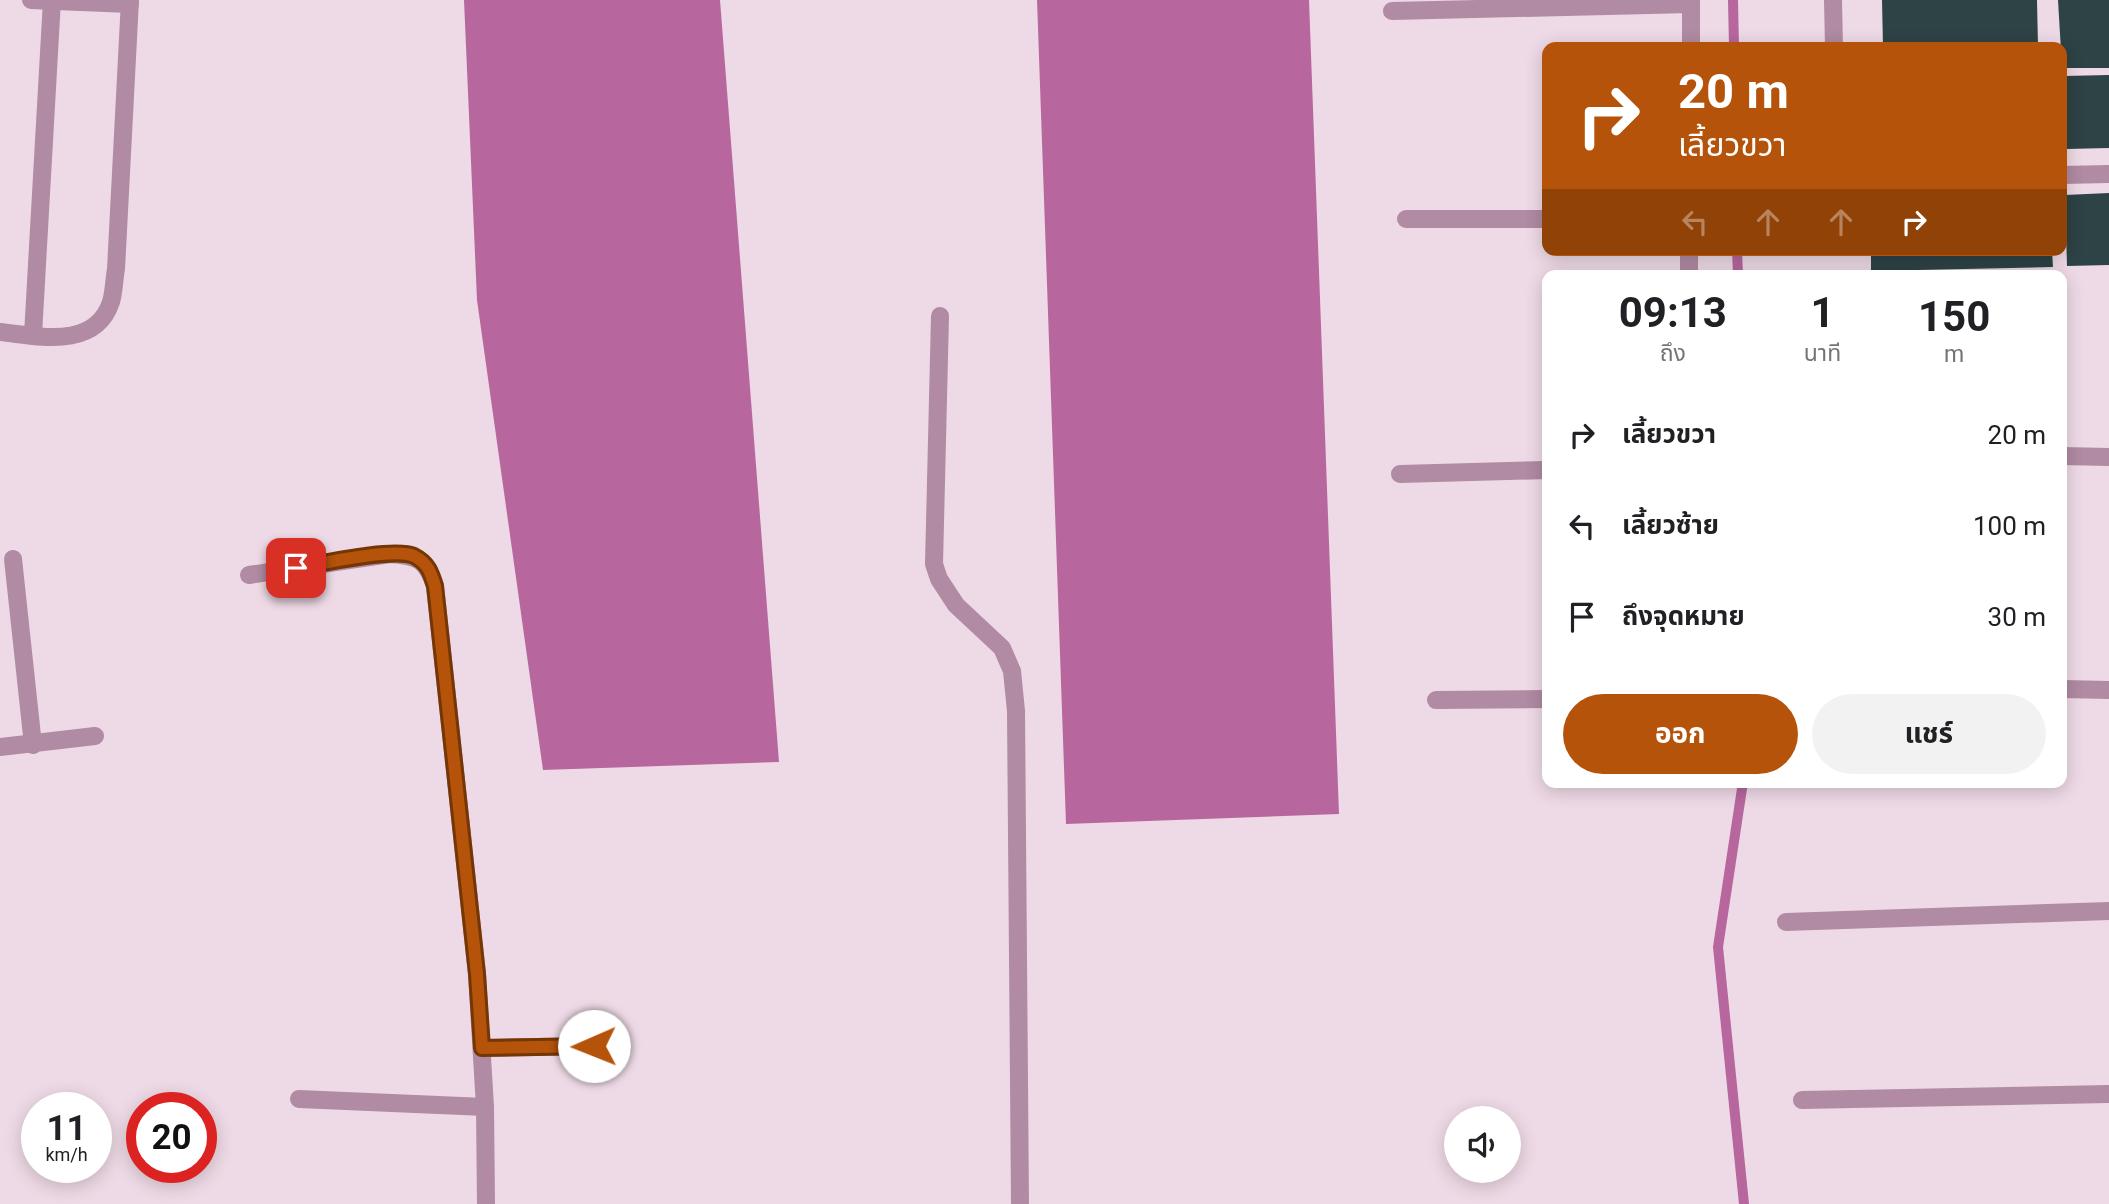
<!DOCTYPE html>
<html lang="th">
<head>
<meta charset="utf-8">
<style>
  body { margin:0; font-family:Roboto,"Noto Sans Thai",sans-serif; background:#f2f2f2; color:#202124; height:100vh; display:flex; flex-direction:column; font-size:26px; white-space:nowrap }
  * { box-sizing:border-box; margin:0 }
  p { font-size:23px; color:#757577 }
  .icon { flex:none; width:38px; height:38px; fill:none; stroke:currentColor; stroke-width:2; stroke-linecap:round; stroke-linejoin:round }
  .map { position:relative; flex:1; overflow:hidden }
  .drawer { position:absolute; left:1542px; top:270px; width:525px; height:518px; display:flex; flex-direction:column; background:#fff; border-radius:14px; box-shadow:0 4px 18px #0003 }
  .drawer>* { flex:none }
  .guide { position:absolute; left:1542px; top:42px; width:525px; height:214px; border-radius:14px; box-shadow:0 4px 18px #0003; background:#b45309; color:#fff; overflow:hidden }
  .tools { position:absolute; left:1444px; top:1106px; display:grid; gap:14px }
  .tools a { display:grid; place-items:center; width:77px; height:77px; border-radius:50%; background:#fff; box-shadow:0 4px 18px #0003; font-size:35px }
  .speed { position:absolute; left:21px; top:1092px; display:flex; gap:14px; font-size:35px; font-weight:700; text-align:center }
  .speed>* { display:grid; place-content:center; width:91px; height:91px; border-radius:50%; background:#fff; box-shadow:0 4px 18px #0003; line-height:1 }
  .speed small { font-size:18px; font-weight:400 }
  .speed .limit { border:10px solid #d22; background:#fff; color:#111 }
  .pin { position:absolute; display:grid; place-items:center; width:60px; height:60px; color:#fff; margin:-30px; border-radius:14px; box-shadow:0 4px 10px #0006 }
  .me { position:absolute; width:77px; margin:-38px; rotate:269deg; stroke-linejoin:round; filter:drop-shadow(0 0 5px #0008) }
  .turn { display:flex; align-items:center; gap:24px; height:147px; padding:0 21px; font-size:32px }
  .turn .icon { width:91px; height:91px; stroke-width:2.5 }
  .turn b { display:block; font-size:49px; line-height:60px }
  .lanes { display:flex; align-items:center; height:66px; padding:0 21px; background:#0003; justify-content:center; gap:35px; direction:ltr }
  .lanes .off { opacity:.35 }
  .eta { display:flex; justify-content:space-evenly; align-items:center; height:119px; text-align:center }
  .eta b { font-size:42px; font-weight:700; line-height:49px }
  .primary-button { display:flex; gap:14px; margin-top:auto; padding:14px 21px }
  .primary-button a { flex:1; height:80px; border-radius:42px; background:#b45309; color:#fff; font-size:28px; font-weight:700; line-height:80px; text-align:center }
  .primary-button a+a { background:#f2f2f2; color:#202124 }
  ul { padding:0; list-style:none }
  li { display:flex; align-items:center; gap:21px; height:91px; padding:0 21px }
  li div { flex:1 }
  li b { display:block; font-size:26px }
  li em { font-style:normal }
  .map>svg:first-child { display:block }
  .water { fill:#b7679e }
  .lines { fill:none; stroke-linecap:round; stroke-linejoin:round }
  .stream { stroke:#b7679e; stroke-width:10 }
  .building { fill:#2e4346 }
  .minor { stroke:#b08ba3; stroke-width:18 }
  .route-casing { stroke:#753606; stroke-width:18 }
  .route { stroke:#b45309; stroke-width:12 }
</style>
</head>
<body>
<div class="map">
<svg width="2109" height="1204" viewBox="0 0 2109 1204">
  <rect width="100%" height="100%" fill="#eedae6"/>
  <!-- water -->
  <g class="water">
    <path d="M464 0H720L779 762 543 770 477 300Z"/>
    <path d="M1037 0H1309L1339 814 1066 824Z"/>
  </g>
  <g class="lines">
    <!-- stream -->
    <g class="stream">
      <path d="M1733 0 1734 47"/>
      <path d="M1737 250 1738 275"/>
      <path d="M1743 782 1718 947 1744 1204"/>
    </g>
  </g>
  <!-- building -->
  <g class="building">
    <path d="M1882 0H2037L2038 47H1883Z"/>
    <path d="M2058 0H2109V68H2062Z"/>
    <path d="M2109 75V148L2066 149 2064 76Z"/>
    <path d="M2109 193V265L2067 266 2065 195Z"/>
    <path d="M1871 250H2052L2053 267 1871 271Z"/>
  </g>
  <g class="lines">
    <!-- minor -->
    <g class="minor">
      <path d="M31 0 130 4"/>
      <path d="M1833 0 1834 47"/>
      <path d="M1392 11 1691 4"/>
      <path d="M1691 47V0"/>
      <path d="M2062 175 2109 174"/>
      <path d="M1406 219H1547"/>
      <path d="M1689 250V275"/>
      <path d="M940 316 934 564 939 579 956 605 1002 648 1012 671 1016 711 1020 1204"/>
      <path d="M0 332C38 336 95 350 111 302 114 292 114 280 116 269L130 0"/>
      <path d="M33 335 52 0"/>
      <path d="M2062 456 2109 457"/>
      <path d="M1400 474 1547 470"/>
      <path d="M13 559 33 745"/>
      <path d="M249 575 390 554C418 556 426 559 435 586L477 974 485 1107 486 1204"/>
      <path d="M2062 689 2109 690"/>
      <path d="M1436 700 1547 699"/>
      <path d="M0 747 95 736"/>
      <path d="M1786 922 2109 911"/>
      <path d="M482 1048 594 1046"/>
      <path d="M299 1099 485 1107"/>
      <path d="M1802 1100 2109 1094"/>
    </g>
  </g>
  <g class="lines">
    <!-- route casing -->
    <g class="route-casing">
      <path id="route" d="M296 568C320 564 394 547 414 556 428 563 431 573 435 586L477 974 482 1048 594 1046"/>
    </g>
    <!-- route -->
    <use href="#route" class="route"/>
  </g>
</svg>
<div class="tools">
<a><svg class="icon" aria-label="sound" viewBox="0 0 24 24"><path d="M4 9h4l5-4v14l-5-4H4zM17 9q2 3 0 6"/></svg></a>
</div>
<div class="speed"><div>11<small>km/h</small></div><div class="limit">20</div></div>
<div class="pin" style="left:296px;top:568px;background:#d93025"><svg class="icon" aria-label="arrive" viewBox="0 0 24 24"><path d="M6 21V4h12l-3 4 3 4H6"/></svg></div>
<svg class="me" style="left:594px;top:1046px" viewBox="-20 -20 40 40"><circle r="19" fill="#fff"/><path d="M0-13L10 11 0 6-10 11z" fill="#b45309"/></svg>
<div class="guide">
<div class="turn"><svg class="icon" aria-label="right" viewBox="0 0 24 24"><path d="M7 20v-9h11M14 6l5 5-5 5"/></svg><div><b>20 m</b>เลี้ยวขวา</div></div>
<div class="lanes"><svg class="icon off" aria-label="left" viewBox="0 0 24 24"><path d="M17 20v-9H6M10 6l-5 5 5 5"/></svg><svg class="icon off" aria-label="ahead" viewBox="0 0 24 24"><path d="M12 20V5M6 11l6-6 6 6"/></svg><svg class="icon off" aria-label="ahead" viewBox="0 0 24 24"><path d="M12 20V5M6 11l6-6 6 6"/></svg><svg class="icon" aria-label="right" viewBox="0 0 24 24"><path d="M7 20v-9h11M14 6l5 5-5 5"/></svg></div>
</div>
<section class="drawer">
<div class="eta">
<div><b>09:13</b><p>ถึง</p></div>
<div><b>1</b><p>นาที</p></div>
<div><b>150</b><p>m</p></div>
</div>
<ul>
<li><svg class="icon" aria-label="right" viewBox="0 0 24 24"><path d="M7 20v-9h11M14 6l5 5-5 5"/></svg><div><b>เลี้ยวขวา</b></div><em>20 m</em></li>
<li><svg class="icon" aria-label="left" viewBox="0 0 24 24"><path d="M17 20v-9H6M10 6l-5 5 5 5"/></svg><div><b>เลี้ยวซ้าย</b></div><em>100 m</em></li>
<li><svg class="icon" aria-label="arrive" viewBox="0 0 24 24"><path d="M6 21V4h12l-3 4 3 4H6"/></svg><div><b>ถึงจุดหมาย</b></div><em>30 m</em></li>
</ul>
<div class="primary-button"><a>ออก</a><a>แชร์</a></div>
</section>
</div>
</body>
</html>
